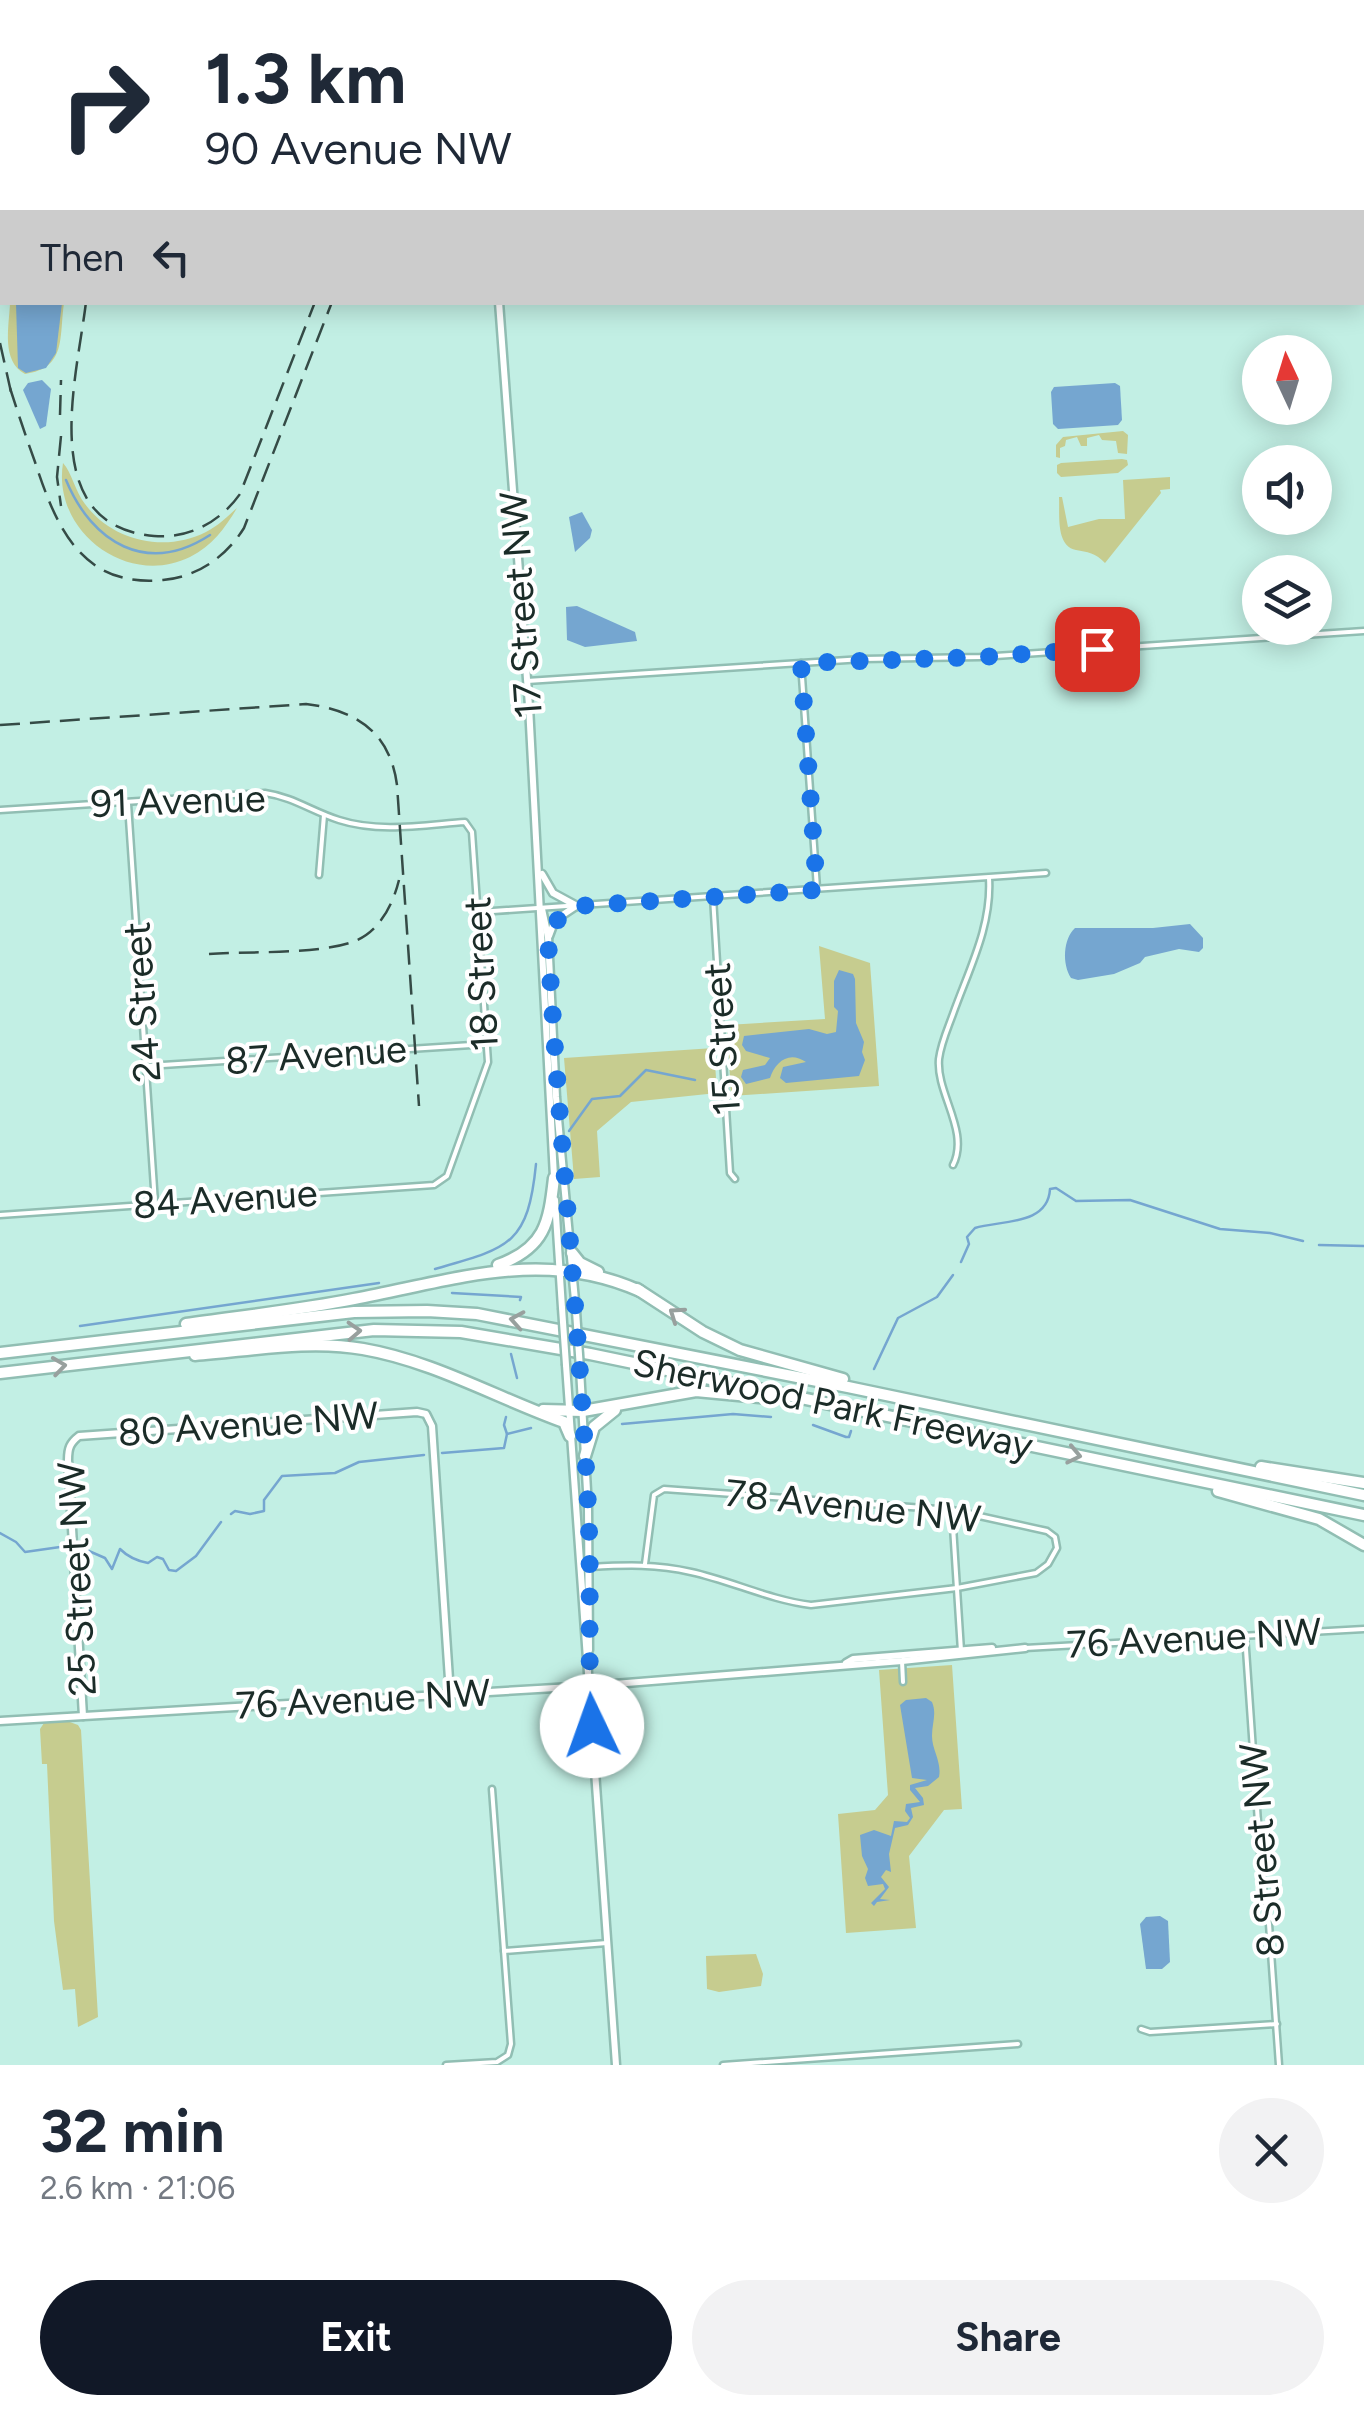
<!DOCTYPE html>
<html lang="en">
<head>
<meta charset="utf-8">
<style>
  body { margin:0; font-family:Figtree,sans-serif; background:#f2f2f3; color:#1f2937; height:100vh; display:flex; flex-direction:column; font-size:38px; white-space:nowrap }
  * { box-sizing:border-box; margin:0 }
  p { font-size:32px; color:#747a83 }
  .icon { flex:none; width:55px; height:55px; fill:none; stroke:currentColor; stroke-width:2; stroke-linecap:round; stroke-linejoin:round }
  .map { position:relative; height:2065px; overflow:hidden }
  .drawer { display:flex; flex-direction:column; background:#fff; flex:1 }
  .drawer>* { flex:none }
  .top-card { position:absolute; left:0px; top:0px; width:1365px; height:305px; box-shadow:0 5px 25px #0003; background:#fff; color:#1f2937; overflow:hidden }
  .needle { width:65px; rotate:356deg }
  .tools { position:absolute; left:1242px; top:335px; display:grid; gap:20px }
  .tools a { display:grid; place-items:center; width:90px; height:90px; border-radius:50%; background:#fff; box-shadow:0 5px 25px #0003; font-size:50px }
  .pin { position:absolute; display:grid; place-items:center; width:85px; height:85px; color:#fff; margin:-42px; border-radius:20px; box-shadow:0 5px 15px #0006 }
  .me { position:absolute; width:110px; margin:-55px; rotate:357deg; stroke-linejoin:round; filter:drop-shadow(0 0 8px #0008) }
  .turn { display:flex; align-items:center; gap:35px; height:210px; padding:0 40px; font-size:45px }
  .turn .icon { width:130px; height:130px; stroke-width:2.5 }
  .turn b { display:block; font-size:70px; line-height:85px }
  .then { display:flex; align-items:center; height:95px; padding:0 40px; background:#0003; gap:20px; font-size:38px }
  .round { display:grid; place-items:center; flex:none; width:105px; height:105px; border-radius:52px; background:#f2f2f3 }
  .overview { display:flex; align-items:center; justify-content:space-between; height:170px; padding:0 40px }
  h1 { font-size:60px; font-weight:700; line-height:75px }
  .button { display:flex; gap:20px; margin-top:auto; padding:20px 40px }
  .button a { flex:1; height:115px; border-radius:60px; background:#111827; color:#fff; font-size:40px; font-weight:700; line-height:115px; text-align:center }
  .button a+a { background:#f2f2f3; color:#1f2937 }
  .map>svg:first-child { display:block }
  .green { fill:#c6cc8f }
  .water { fill:#75a6d0 }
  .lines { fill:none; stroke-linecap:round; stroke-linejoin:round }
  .stream { stroke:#75a6d0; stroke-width:2.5 }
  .street-casing { stroke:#91beb3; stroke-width:9 }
  .secondary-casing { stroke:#91beb3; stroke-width:11 }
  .highway-casing { stroke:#91beb3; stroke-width:15 }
  .street { stroke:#fff; stroke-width:4 }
  .secondary { stroke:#fff; stroke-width:6 }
  .highway { stroke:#fff; stroke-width:10 }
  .rail { stroke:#354b46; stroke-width:2.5; stroke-dasharray:20 10; stroke-linecap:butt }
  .secondary-bridge-casing { stroke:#91beb3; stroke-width:11; stroke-linecap:butt }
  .secondary-bridge { stroke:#fff; stroke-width:6 }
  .oneway { stroke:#98a09e }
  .route { stroke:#1a73e8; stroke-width:18; stroke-dasharray:0 32.4 }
  .labels { text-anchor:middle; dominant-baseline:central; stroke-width:8; stroke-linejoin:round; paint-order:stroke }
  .street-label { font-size:38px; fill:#1b2c28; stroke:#fff }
</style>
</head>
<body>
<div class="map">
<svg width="1364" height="2065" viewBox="0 0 1364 2065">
  <rect width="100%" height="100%" fill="#c2efe4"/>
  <!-- green -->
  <g class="green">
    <path d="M10 303H64C59 337 67 368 25 374 1 361 9 327 10 303Z"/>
    <path d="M1123 431 1128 435 1127 454 1118 453 1116 441 1102 440 1099 435 1087 438V446H1081L1077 437 1066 440 1065 446 1060 448V458L1056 457V445L1063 437Z"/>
    <path d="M1122 459 1127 460 1128 465 1118 473 1061 477 1057 473V465L1061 463Z"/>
    <path d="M63 463C72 473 75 491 85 504 112 541 165 553 206 532 218 526 228 516 237 508 225 528 212 546 190 557 127 588 52 531 63 463Z"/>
    <path d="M1170 477V489L1160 490 1161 493 1105 563C1096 553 1087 552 1076 550 1055 546 1060 513 1059 497H1062L1068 527 1099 519H1125L1123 480Z"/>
    <path d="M819 946 870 963 879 1086 731 1096 727 1025 825 1019Z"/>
    <path d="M714 1048 717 1093 631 1102 597 1131 600 1177 574 1179 564 1058Z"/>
    <path d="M952 1665 962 1809 944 1810 909 1856 916 1928 846 1933 838 1814 875 1810 888 1795 879 1670Z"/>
    <path d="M67 1721 78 1725 81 1730 98 2017 78 2027 75 1989 63 1990 54 1921 47 1764H42L40 1729 44 1723Z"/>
    <path d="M756 1954 763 1974 761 1986 719 1992 707 1989 706 1956Z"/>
  </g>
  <!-- water -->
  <g class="water">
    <path d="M16 303H62L56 353 46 368 26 373 18 368Z"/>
    <path d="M42 380 51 389 46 426 40 429 23 390 28 383Z"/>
    <path d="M1115 383 1120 386 1122 420 1118 425 1058 429 1053 424 1051 392 1054 387Z"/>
    <path d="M582 512 592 530 590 538 575 552 569 517Z"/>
    <path d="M577 606 635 632 637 641 585 647 567 640 566 607Z"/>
    <path d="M1190 924 1203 938V948L1199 952 1179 949 1145 957 1140 963 1114 974 1078 980 1071 978C1062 964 1063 939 1075 928H1153Z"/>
    <path d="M839 970 853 974 855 979 856 1023 864 1042 862 1052 865 1060 859 1076 786 1083 780 1078 783 1067 806 1062C789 1050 775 1062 770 1078L746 1084 741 1077 743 1070 765 1065 770 1058 746 1051 742 1045 744 1036 809 1029 827 1034 836 1032 838 1011 834 1007V981Z"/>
    <path d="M926 1698 932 1702C937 1714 932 1723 932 1736 932 1750 942 1762 939 1777L928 1786 915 1788 923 1798 924 1805 911 1808 913 1817 908 1825 895 1828 889 1854 891 1872 886 1870 881 1877 889 1887 880 1899 890 1900 877 1902 874 1906 871 1903 885 1889 883 1884 868 1886 865 1878 868 1869 862 1856 860 1835 874 1830 891 1836 894 1821 907 1822 910 1818 905 1811 906 1804 920 1802 910 1790V1785L927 1780 912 1778 900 1705 906 1700Z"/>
    <path d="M1160 1916 1168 1921 1170 1962 1162 1969H1146L1140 1924 1146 1917Z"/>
  </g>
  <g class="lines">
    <!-- stream -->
    <g class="stream">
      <path d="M66 480C92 543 147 576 210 535"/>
      <path d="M569 1131 592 1099 620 1096 646 1070 695 1080"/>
      <path d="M1319 1245 1364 1246"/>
      <path d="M961 1262 969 1244 967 1237 975 1228C1000 1220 1048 1226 1050 1189L1056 1188 1076 1201 1130 1200 1220 1229 1270 1233 1303 1241"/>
      <path d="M435 1269C509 1248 528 1245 536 1164"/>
      <path d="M452 1293 521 1297 520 1300"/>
      <path d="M80 1326 379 1283"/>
      <path d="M511 1354 517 1378"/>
      <path d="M874 1369 898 1318 937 1297 953 1275"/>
      <path d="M506 1417 504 1425 507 1434"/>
      <path d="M622 1424 733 1414 771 1417"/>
      <path d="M813 1425 846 1437H849L851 1431"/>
      <path d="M442 1453 504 1448 507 1434 531 1428"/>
      <path d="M231 1514 235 1511 250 1514 264 1511V1500L282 1476 335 1473 359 1462 424 1455"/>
      <path d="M0 1533 16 1542 25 1552 67 1546"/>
      <path d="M82 1548 105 1558 112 1569 120 1549C128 1557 137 1561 148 1563L157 1557 163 1559 169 1570 176 1571 196 1556 221 1522"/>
    </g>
    <!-- street casing -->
    <g class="street-casing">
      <g id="street">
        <path d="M801 663 817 888"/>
        <path d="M527 681 863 659 980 657 1364 631"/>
        <path d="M128 804 155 1203"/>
        <path d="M0 810 265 793C293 797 313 812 339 820 379 833 424 825 465 822L472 832 488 1062 447 1176 434 1185 0 1215"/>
        <path d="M319 875 324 815"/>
        <path d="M713 897 730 1173 735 1179"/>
        <path d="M479 912 1046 873"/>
        <path d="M147 1066 487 1044"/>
        <path d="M953 1165C970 1131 936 1094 939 1059 941 1043 948 1028 953 1014 969 969 992 926 989 878"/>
        <path d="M952 1511 961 1651"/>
        <path d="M591 1567C626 1565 657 1564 691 1572 732 1581 770 1600 811 1605L957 1588 1036 1573 1048 1564 1057 1548 1055 1537 1047 1531 952 1510 664 1489 654 1495 645 1564"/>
        <path d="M1245 1635 1262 1880 1269 1924 1279 2065"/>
        <path d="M1025 1648 1364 1629"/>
        <path d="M902 1661 903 1682"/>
        <path d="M504 1951 607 1943"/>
        <path d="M1141 2029 1150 2032 1277 2024"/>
        <path d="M446 2065 497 2062 508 2055 511 2044 492 1789"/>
        <path d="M723 2065 1018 2044"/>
      </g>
    </g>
    <!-- secondary casing -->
    <g class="secondary-casing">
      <g id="secondary">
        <path d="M473 0V2"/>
        <path d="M499 302 529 706 554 1177"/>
        <path d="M542 874 553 893 577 906"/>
        <path d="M542 909 548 937 556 1097 576 1311"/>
        <path d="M549 936 555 920 576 906"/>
        <path d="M555 1200 562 1308"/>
        <path d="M566 1365 616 2065"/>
        <path d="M580 1369 588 1508 589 1650"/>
        <path d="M846 1663 853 1659 992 1648"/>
        <path d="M83 1716 68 1460C68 1448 70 1443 79 1436L417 1412 426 1414 432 1426 450 1694"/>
        <path d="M0 1721 589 1686 902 1661 1025 1648"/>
      </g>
    </g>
    <!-- highway casing -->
    <g class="highway-casing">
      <g id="highway">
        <path d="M572 1253 580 1263 598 1272"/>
        <path d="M498 1265C545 1248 549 1223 554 1178"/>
        <path d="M637 1289 703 1332 740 1350 843 1379"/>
        <path d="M186 1324C242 1316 298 1310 354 1299 452 1281 542 1247 640 1291"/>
        <path d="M0 1353 354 1312 427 1311 477 1314 848 1387 1364 1495"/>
        <path d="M195 1355C249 1351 309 1339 363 1349 433 1361 497 1398 564 1422L570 1436"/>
        <path d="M0 1373 374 1330 461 1332 590 1354 1364 1515"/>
        <path d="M543 1410 583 1411 696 1391 769 1398"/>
        <path d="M585 1456 594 1427 615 1410"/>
        <path d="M1261 1467 1364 1483"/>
        <path d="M1218 1491 1319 1519 1364 1545"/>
      </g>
    </g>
    <!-- street -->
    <use href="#street" class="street"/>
    <!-- secondary -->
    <use href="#secondary" class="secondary"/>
    <!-- highway -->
    <use href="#highway" class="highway"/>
    <!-- rail -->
    <g class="rail">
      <path d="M383 0 385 2"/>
      <path d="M406 0 408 2"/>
      <path d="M206 2 209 0"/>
      <path d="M233 2 235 0"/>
      <path d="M86 302C77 378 35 526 154 536 189 539 220 522 240 494L315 302"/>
      <path d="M0 343 13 401"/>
      <path d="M10 388C18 413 26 437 35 462 56 526 81 588 163 580 197 577 226 557 244 528L332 302"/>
      <path d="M60 415 61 380"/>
      <path d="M61 436 57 477 61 506"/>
      <path d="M0 725 306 704C356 710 390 732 397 785L419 1106"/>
      <path d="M209 954C250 951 318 955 355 941 380 931 393 904 399 880"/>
    </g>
    <!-- secondary-bridge casing -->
    <g class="secondary-bridge-casing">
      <g id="secondary-bridge">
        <path d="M562 1308 566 1365"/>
        <path d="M576 1311 580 1369"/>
      </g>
    </g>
    <!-- secondary-bridge -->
    <use href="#secondary-bridge" class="secondary-bridge"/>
  </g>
  <!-- one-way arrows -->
  <defs><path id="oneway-chevron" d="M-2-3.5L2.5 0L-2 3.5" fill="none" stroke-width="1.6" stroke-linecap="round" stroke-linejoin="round" transform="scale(2.5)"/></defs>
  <g class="oneway">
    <use href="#oneway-chevron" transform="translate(676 1314) rotate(-145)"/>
    <use href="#oneway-chevron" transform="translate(517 1320) rotate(-170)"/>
    <use href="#oneway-chevron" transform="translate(354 1331) rotate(-3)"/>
    <use href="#oneway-chevron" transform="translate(59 1366) rotate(-8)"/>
    <use href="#oneway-chevron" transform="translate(1074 1455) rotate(12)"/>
  </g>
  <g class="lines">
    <!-- route -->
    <path class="route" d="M592 1726C587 1653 592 1579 588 1506 579 1316 558 1127 548 937 555 921 561 914 577 906L817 890 801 663 980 657 1097 649"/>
  </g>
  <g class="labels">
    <!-- street labels -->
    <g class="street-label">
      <text transform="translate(521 605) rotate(-94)">17 Street NW</text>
      <text transform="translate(178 801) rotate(-2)">91 Avenue</text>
      <text transform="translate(481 974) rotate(-93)">18 Street</text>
      <text transform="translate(142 1002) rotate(-94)">24 Street</text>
      <text transform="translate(722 1039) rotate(-94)">15 Street</text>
      <text transform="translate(316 1055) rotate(-4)">87 Avenue</text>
      <text transform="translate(225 1199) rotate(-4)">84 Avenue</text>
      <text transform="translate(833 1404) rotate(12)">Sherwood Park Freeway</text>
      <text transform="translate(248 1424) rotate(-4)">80 Avenue NW</text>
      <text transform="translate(853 1506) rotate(6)">78 Avenue NW</text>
      <text transform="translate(77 1579) rotate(-93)">25 Street NW</text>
      <text transform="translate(1194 1638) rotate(-3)">76 Avenue NW</text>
      <text transform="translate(363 1699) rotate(-3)">76 Avenue NW</text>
      <text transform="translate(1262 1850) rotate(-95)">8 Street NW</text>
    </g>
  </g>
</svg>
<div class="tools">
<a><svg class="needle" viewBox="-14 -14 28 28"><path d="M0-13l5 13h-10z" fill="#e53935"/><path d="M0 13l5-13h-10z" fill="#747a83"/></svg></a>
<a><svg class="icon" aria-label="sound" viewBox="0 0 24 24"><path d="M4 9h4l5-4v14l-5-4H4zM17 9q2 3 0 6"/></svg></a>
<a><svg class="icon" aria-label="layers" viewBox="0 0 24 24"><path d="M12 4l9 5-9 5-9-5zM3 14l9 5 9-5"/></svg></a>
</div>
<div class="pin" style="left:1097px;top:649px;background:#d93025"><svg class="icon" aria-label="arrive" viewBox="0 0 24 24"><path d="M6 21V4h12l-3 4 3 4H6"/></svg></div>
<svg class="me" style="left:592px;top:1726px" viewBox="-20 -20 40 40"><circle r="19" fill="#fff"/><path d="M0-13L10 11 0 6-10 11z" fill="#1a73e8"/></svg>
<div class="top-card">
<div class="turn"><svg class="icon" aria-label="right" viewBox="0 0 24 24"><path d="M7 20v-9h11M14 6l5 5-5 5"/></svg><div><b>1.3 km</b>90 Avenue NW</div></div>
<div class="then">Then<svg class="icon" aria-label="left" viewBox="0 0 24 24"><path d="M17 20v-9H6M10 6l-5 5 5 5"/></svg></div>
</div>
</div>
<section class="drawer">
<div class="overview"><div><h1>32 min</h1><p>2.6 km · 21:06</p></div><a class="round"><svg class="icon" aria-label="close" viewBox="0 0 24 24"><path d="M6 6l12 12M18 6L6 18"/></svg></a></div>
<div class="button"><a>Exit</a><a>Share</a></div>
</section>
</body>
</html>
